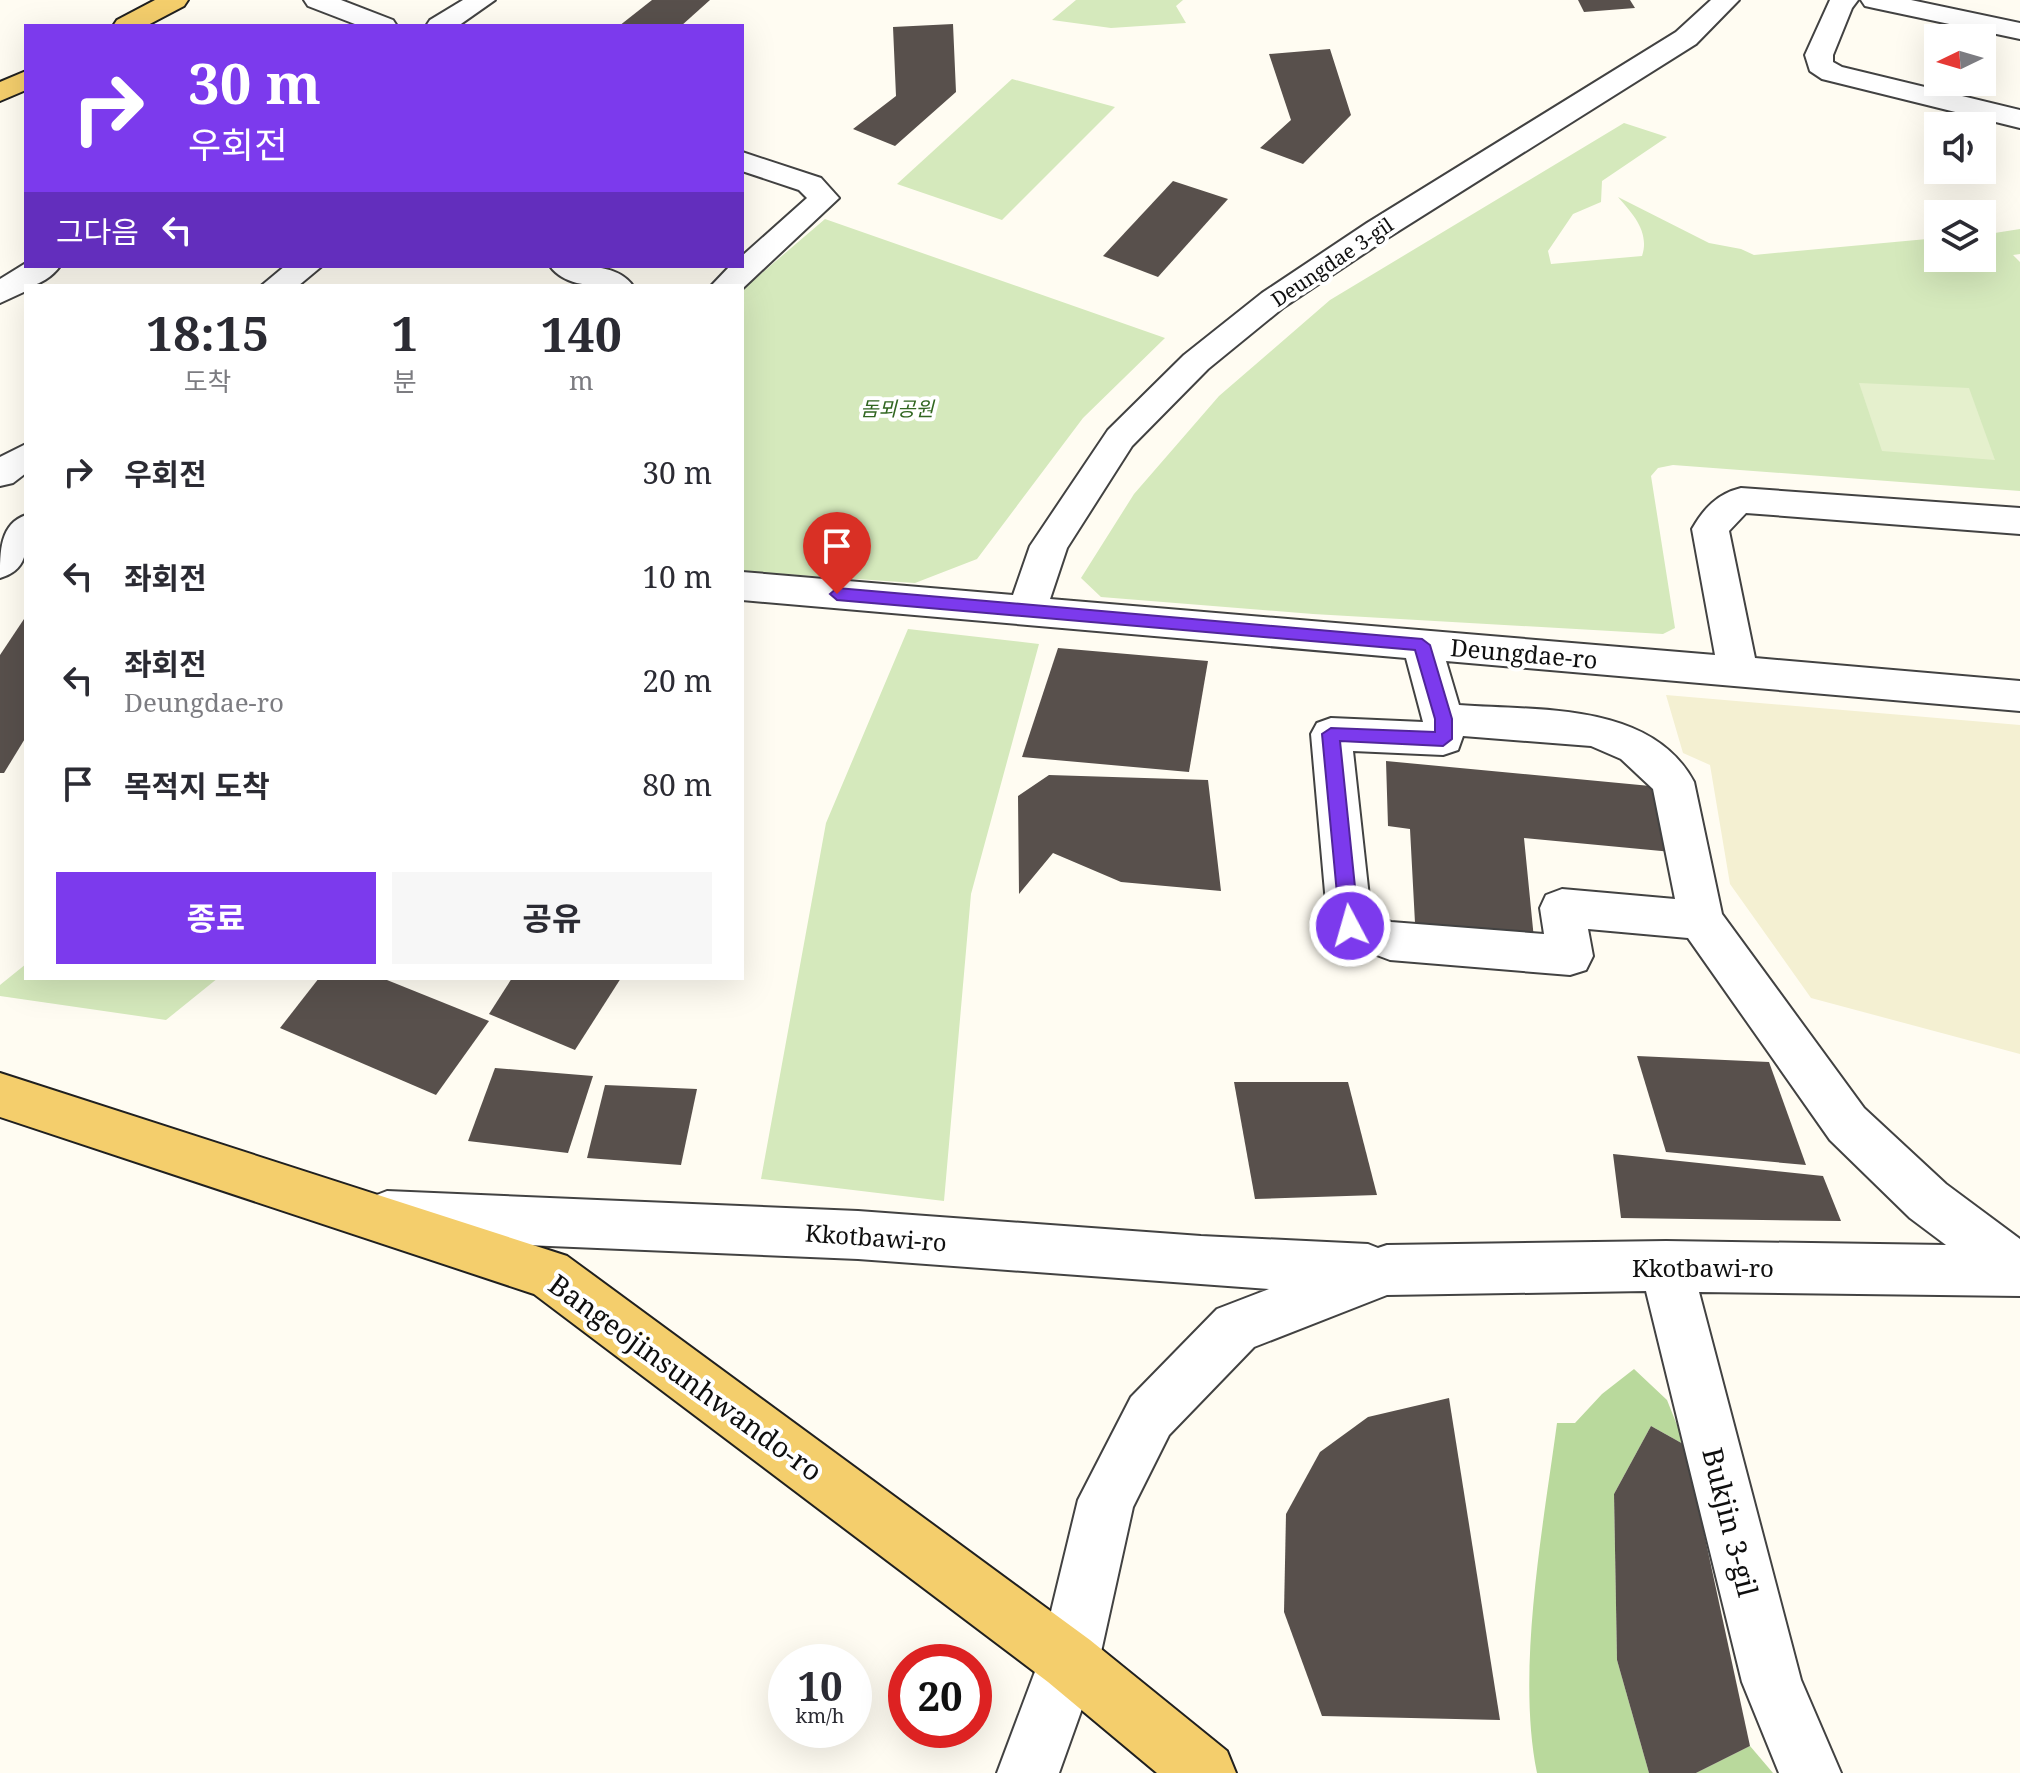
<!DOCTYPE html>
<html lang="ko">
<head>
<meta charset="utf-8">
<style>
  body { margin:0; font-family:"Noto Serif","Noto Sans KR",serif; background:#f7f7f7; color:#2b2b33; height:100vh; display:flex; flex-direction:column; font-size:30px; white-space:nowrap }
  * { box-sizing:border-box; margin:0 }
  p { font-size:26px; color:#7c7c81 }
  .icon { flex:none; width:44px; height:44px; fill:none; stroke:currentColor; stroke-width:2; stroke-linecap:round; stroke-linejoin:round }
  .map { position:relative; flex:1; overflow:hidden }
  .drawer { position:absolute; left:24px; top:284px; width:720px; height:696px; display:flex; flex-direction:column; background:#fff; border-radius:0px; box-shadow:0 8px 32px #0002 }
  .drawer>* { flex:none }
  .hud { position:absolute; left:24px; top:24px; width:720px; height:244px; border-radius:0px; box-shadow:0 8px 32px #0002; background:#7c3aed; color:#fff; overflow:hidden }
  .needle { width:52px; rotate:265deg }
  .tools { position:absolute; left:1924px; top:24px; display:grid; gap:16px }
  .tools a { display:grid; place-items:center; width:72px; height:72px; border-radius:0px; background:#fff; box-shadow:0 8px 32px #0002; font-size:40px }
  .speed { position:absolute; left:768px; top:1644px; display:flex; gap:16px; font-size:40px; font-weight:700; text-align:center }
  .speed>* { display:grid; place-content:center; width:104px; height:104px; border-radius:50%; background:#fff; box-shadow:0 8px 32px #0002; line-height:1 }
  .speed small { font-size:20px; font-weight:400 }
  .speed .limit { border:12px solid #d22; background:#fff; color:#111 }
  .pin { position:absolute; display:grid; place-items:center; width:68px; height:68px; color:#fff; margin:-82px -34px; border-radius:50% 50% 50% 0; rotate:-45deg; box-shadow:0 0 8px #0007 }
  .pin .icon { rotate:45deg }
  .me { position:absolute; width:88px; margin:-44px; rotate:354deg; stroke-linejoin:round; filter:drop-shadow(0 0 6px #0008) }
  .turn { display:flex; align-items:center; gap:28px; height:168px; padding:0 32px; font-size:36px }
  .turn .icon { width:104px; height:104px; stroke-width:2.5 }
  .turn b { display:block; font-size:56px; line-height:68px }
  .then { display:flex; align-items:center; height:76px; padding:0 32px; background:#0003; gap:16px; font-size:30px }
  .eta { display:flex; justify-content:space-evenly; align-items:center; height:136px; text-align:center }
  .eta b { font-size:48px; font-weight:700; line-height:56px }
  .action { display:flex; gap:16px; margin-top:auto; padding:16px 32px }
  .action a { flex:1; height:92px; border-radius:0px; background:#7c3aed; color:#fff; font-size:32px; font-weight:700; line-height:92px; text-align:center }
  .action a+a { background:#f7f7f7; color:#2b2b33 }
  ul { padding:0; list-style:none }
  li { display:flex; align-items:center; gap:24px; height:104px; padding:0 32px }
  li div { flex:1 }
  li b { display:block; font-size:30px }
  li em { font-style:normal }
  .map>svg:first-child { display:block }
  .farmland { fill:#f4f0d2 }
  .green { fill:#d5e9bc }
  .forest { fill:#b9d99c }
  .pitch { fill:#e5f0cd }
  .building { fill:#58504c }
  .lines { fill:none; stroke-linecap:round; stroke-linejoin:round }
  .minor-casing { stroke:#424242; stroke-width:4 }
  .major-casing { stroke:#202020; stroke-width:4 }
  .minor { fill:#fff; fill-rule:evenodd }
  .major { fill:#f4ce6c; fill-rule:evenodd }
  .route { fill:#7c3aed; stroke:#51269a; stroke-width:2 }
  .labels { text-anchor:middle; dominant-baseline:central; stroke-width:8; stroke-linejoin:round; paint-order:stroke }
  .far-street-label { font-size:20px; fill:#0f0f0f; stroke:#fff }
  .far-park-label { font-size:20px; font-style:italic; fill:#316621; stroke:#fff }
  .street-label { font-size:24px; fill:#0f0f0f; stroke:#fff }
  .near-street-label { font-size:28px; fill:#0f0f0f; stroke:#fff }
</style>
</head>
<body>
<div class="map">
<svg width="2020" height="1773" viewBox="0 0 2020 1773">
  <rect width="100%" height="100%" fill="#fffcf2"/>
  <!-- farmland -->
  <path class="farmland" d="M1666 695 2020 725V1054L1811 998 1730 884 1710 765 1683 753Z"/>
  <!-- green -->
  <g class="green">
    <path d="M1076 0H1183L1176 6 1186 23 1111 28 1052 20Z"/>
    <path d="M1012 79 1115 107 1002 220 897 184Z"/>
    <path d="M1624 123 1667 137 1602 181 1601 202 1573 214 1548 251 1551 264 1642 256C1650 232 1633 214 1618 197L1709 243 1741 249 1754 255 1938 238V258H1982V235L2020 229V254L2013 255 2020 262V491L1673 465 1658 468 1651 476 1675 628 1663 634 1313 614 1101 597 1081 578 1134 494 1219 396 1330 300Z"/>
    <path d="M825 219 1165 338 1083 418 977 559 915 583 742 571V290Z"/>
    <path d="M908 629 1039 644 971 894 944 1201 761 1179 826 823Z"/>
    <path d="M26 964V978H218L166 1020 0 996V985Z"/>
  </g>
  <!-- forest -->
  <g class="forest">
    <path d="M1634 1369 1667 1400 1685 1445 1651 1426 1614 1494 1617 1660 1649 1773H1537C1516 1670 1543 1528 1557 1423H1575L1602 1394Z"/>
    <path d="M1750 1746 1773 1773H1696Z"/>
  </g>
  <!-- pitch -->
  <path class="pitch" d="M1859 383 1969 388 1995 460 1882 451Z"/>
  <!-- building -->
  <g class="building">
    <path d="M652 0H710L681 26H619Z"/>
    <path d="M1578 0H1630L1635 8 1584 12Z"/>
    <path d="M953 24 956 92 895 146 853 129 896 96 893 27Z"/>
    <path d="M1330 49 1351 115 1303 164 1260 148 1291 120 1269 54Z"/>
    <path d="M1173 181 1228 199 1158 277 1103 256Z"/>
    <path d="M26 616V737L4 773H0V655Z"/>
    <path d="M1058 648 1208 661 1189 772 1022 757Z"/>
    <path d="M1386 761 1661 787 1672 852 1524 838 1534 939 1415 923 1410 829 1388 826Z"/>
    <path d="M1049 775 1208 780 1221 891 1121 882 1053 853 1019 894 1018 796Z"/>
    <path d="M319 978H382L489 1021 436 1095 280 1028Z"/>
    <path d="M512 978H621L575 1050 489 1014Z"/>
    <path d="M1637 1056 1769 1062 1806 1165 1666 1152Z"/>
    <path d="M495 1068 593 1076 568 1153 468 1141Z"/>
    <path d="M1234 1082H1348L1377 1195 1255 1199Z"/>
    <path d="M605 1085 697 1089 681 1165 587 1158Z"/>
    <path d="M1613 1154 1823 1176 1841 1221 1621 1218Z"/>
    <path d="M1449 1398 1500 1720 1322 1716 1284 1612 1286 1514 1320 1452 1368 1417Z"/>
    <path d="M1651 1426 1685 1445 1750 1746 1696 1773H1649L1617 1660 1614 1494Z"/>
  </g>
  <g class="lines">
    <!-- minor casing -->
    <g class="minor-casing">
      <g id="minor">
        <path d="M304 0H341L393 20 397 26H360L308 6Z"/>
        <path d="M463 0H495L458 26H426L430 20Z"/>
        <path d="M1711 0H1739L1696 44 1389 237 1284 307 1208 369 1132 446 1067 548 1050 599 1715 655 1692 529C1704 508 1717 494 1741 488L2020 508V534L1746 513 1729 531 1755 658 2020 681V711L1446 661 1459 705C1536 711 1651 701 1694 782L1722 914 1864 1108 1946 1184 2020 1239V1296L1699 1292 1801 1680 1841 1773H1779L1742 1682 1646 1291 1387 1295 1254 1347 1169 1435 1133 1507 1099 1661 1059 1773H997L1039 1661 1078 1500 1131 1397 1217 1309 1269 1289 858 1259 387 1239 369 1232 362 1215 369 1198 387 1191 858 1211 1201 1236 1368 1244 1378 1248 1387 1245 1666 1241 1946 1245 1910 1218 1830 1140 1688 938 1588 929 1593 956 1586 970 1570 975 1390 960 1334 939 1328 926 1311 734 1317 723 1331 718 1423 722 1406 658 742 600V572L1013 595 1030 546 1108 430 1184 355 1262 293 1367 223 1676 32ZM1463 736 1591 746 1621 759 1653 789 1675 899 1562 889 1546 895 1540 908 1544 934 1391 922 1371 915 1353 751 1443 755 1458 750Z"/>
        <path d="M1830 0H1858L1852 8 1833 55V62L1842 67 2020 110V128L1822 79 1810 71 1805 55Z"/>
        <path d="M1861 0H1911L2020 23V39L1874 8 1865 6Z"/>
        <path d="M742 152 821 178 839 198 742 289V286H711L730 266H742V256L807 198 799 190 742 171Z"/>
        <path d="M26 263V266H60C53 276 39 286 26 286V291L0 303V279Z"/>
        <path d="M285 266H322L298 286H261Z"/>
        <path d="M550 266C576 266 617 262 633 286 607 286 567 290 550 266Z"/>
        <path d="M26 444V473L13 483 0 486V457Z"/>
        <path d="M26 515C26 543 32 569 0 578 0 551 0 524 26 515Z"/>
      </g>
    </g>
    <!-- major casing -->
    <g class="major-casing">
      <g id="major">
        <path d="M155 0H188L184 6 146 26H113L117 20Z"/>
        <path d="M26 71V90L0 101V82Z"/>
        <path d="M0 1073 567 1256 1090 1640 1227 1751 1236 1773H1157L1048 1682 534 1294 0 1117Z"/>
      </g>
    </g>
    <!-- minor -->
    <use href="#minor" class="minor"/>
    <!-- major -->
    <use href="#major" class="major"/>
  </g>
  <!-- route -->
  <path class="route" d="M837 588 1422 639 1430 645 1452 719V739L1443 746 1340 741 1359 926 1356 931H1343L1340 926 1322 734 1331 728 1435 732V719L1415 650 837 600 830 594Z"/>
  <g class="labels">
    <!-- far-street labels -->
    <g class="far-street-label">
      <text transform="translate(1332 262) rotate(-34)">Deungdae 3-gil</text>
    </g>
    <!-- far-park labels -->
    <g class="far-park-label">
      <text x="897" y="408">돔뫼공원</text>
    </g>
    <!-- street labels -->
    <g class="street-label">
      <text transform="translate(1524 653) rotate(5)">Deungdae-ro</text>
      <text transform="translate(876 1237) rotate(4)">Kkotbawi-ro</text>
      <text x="1703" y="1267">Kkotbawi-ro</text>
    </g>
    <!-- near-street labels -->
    <g class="near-street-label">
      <text transform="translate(686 1377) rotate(36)">Bangeojinsunhwando-ro</text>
      <text transform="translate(1731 1522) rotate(76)">Bukjin 3-gil</text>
    </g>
  </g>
</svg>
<div class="tools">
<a><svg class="needle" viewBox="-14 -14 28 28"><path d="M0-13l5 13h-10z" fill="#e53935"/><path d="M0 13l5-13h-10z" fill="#7c7c81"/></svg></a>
<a><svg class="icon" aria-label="sound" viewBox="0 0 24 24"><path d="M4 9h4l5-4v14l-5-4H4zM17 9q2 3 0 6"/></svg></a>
<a><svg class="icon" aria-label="layers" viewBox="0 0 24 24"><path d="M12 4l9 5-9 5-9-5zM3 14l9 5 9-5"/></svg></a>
</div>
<div class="speed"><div>10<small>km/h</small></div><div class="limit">20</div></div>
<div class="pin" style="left:837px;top:594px;background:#d93025"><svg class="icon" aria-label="arrive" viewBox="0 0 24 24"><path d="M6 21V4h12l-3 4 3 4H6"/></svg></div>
<svg class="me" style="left:1350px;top:926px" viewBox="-20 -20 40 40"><circle r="17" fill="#7c3aed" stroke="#fff" stroke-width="3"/><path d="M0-11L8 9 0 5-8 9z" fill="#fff"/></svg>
<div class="hud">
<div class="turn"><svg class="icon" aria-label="right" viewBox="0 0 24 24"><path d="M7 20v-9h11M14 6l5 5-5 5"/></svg><div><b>30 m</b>우회전</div></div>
<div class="then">그다음<svg class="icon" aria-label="left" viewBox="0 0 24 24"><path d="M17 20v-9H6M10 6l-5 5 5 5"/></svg></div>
</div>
<section class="drawer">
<div class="eta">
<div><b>18:15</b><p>도착</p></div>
<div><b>1</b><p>분</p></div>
<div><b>140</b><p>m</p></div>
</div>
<ul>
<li><svg class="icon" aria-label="right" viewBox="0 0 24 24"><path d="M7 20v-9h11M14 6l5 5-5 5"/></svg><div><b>우회전</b></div><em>30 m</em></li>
<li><svg class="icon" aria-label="left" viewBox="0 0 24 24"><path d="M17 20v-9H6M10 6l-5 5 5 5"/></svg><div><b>좌회전</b></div><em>10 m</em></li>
<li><svg class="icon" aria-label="left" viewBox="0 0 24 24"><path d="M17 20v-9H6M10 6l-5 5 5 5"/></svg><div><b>좌회전</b><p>Deungdae-ro</p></div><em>20 m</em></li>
<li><svg class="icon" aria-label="arrive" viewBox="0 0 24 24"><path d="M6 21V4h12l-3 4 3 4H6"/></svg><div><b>목적지 도착</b></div><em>80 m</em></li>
</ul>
<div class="action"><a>종료</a><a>공유</a></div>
</section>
</div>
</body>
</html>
